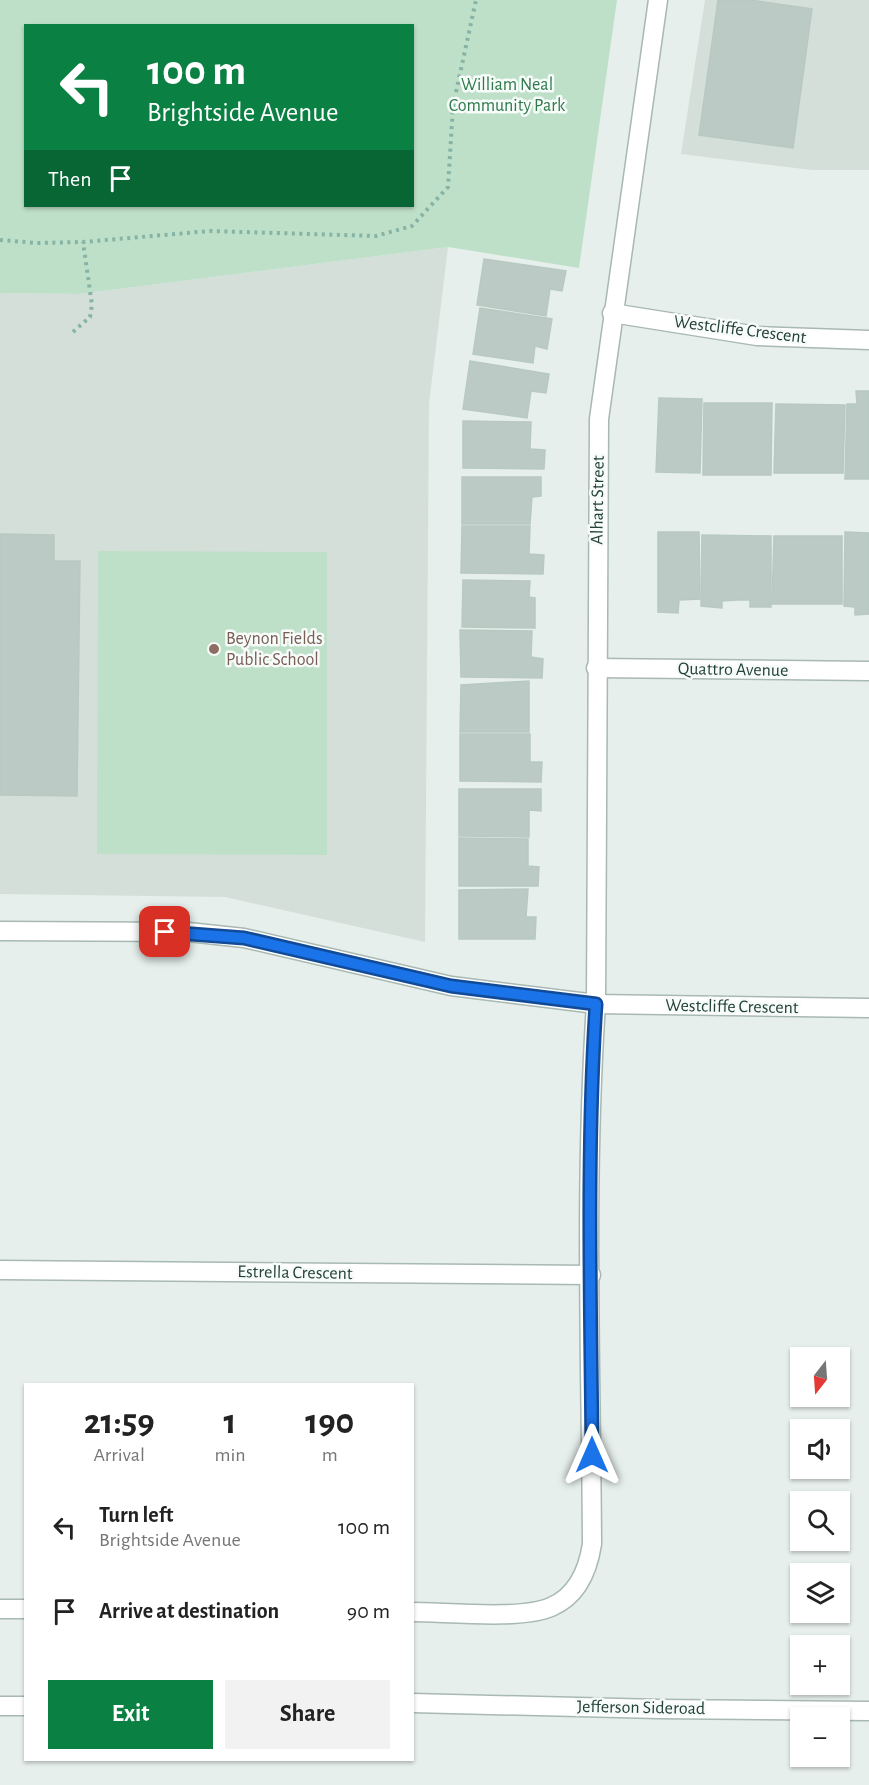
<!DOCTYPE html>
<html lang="en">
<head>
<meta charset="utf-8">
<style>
  body { margin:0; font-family:"Alegreya Sans",sans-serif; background:#f2f2f2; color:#222; height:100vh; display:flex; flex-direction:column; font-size:22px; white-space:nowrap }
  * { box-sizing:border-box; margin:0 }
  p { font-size:20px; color:#767676 }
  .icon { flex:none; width:33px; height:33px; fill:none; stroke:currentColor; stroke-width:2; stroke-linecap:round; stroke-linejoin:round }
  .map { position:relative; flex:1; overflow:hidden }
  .drawer { position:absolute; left:24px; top:1383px; width:390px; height:378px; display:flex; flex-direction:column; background:#fff; border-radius:0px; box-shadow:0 2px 4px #0004 }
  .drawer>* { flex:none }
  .guide { position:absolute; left:24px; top:24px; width:390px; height:183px; border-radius:0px; box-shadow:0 2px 4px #0004; background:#0b8043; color:#fff; overflow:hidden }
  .needle { width:39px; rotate:197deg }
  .fabs { position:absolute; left:790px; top:1347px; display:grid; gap:12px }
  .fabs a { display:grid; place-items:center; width:60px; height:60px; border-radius:0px; background:#fff; box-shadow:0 2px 4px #0004; font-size:30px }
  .pin { position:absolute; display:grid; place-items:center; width:51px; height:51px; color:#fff; margin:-26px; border-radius:12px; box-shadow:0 3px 9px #0006 }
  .me { position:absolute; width:66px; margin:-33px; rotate:0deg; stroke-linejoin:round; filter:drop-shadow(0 0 4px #0008) }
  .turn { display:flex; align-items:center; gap:21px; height:126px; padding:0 24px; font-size:27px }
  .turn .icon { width:78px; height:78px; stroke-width:2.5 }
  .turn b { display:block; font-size:42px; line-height:51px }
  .then { display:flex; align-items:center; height:57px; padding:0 24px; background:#0003; gap:12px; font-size:22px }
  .eta { display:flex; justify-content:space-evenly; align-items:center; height:102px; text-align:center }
  .eta b { font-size:36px; font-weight:600; line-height:42px }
  .action { display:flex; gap:12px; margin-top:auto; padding:12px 24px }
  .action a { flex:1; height:69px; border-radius:0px; background:#0b8043; color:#fff; font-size:24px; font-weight:600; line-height:69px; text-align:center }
  .action a+a { background:#f2f2f2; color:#222 }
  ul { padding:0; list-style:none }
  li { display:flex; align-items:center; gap:18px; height:84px; padding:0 24px }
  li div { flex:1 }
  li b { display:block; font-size:22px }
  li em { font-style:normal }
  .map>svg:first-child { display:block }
  .built { fill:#d4dfda }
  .green { fill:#bfe0c8; fill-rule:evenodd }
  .building { fill:#bbcac4; stroke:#b8c9c2; stroke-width:1.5 }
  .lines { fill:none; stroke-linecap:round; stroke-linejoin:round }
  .minor-casing { stroke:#a8b8b2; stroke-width:21 }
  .path { stroke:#86b3a5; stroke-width:4; stroke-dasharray:3 4.5; stroke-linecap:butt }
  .minor { stroke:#fff; stroke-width:18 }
  .route-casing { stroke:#114b97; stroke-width:15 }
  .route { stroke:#1a73e8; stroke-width:10 }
  .education-dot { fill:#8d6e63; stroke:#f7fbf9; stroke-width:2 }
  .labels { text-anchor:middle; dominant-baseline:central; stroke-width:5; stroke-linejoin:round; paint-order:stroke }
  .park-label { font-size:18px; fill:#2d7a4b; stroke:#f7fbf9 }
  .street-label { font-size:18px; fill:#24423a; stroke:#f7fbf9 }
  .education-label { font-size:18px; fill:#785e54; stroke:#f7fbf9; text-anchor:start }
</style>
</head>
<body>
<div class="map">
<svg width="869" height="1785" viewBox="0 0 869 1785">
  <rect width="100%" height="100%" fill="#e6efeb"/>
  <!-- built -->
  <g class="built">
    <path d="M705 0H869V170H812L681 154Z"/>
    <path d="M448 247 429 404 425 942 225 897 0 894V293L79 294Z"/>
  </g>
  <!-- green -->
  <g class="green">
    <path d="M0 0H617L579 268 448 247 79 294 0 293ZM26 26H412V206H26Z"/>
    <path d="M98 551 327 552V855L97 854Z"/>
  </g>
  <!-- building -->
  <g class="building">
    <path d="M718 0H750L812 9 793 148 699 135Z"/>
    <path d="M484 259 566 271 562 291 550 289 546 316 477 305Z"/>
    <path d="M480 308 552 319 547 349 535 346 533 363 473 354Z"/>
    <path d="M470 361 549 374 546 393 531 391 527 418 463 409Z"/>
    <path d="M856 391H869V479H845L847 404H857Z"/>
    <path d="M659 398 702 399 700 473 656 472Z"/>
    <path d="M704 403H772L771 475H703Z"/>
    <path d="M776 404 845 405 843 473H774Z"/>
    <path d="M463 421 531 422 530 449 545 450 544 469 463 468Z"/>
    <path d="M462 477H541V496L532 497 530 524H462Z"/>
    <path d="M462 526H530L529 554 544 555 543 574 461 573Z"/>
    <path d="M658 532H699L700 599 679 600 678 613 658 612Z"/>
    <path d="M845 532 869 533V614L855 615V607L844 606Z"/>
    <path d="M0 534 54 535V561H80L77 796 0 795Z"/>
    <path d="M702 535 771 536V607H750V600H738L722 601V608L701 606Z"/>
    <path d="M774 536H842V604H772Z"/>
    <path d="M463 580 530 581 529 597 535 598V628L462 627Z"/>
    <path d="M460 630 532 631 531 657 543 659 542 678 461 677Z"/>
    <path d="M529 681V732H460L461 685Z"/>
    <path d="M460 734H530V762H542L541 782 460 781Z"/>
    <path d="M459 789H541V811L529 810V837L459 836Z"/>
    <path d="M459 838 528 839V866L539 867 538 886H459Z"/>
    <path d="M528 889 526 917H536L535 939H459V890Z"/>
  </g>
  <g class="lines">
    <!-- minor casing -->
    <g class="minor-casing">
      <g id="minor">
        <path d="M612 313 757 336 869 340"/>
        <path d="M596 668 869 671"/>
        <path d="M0 931 188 932 244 938 451 986 596 1004 869 1008"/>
        <path d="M0 1270 591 1275"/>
        <path d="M0 1609H26"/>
        <path d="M412 1612C446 1612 522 1620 551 1607 577 1596 588 1570 592 1544 591 1365 584 1183 596 1004L599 419 658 0"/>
        <path d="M412 1703 659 1709 869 1711"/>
        <path d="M0 1706H26"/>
      </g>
    </g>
    <!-- path -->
    <g class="path">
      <path d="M0 240 37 243 83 242 210 231 376 236 412 226 448 187 453 106 476 0"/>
      <path d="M73 332 90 317 92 305 83 242"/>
    </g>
    <!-- minor -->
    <use href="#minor" class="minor"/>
  </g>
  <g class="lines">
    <!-- route casing -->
    <g class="route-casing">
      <path id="route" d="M165 932 244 938 451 986 596 1004C586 1153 591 1305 592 1455"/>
    </g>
    <!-- route -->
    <use href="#route" class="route"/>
  </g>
  <!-- markers -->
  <circle class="education-dot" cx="214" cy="649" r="6"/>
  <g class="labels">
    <!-- park labels -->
    <g class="park-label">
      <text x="507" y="85">William Neal<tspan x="507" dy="21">Community Park</tspan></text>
    </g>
    <!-- street labels -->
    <g class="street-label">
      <text transform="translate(740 330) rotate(7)">Westcliffe Crescent</text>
      <text transform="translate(598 500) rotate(-89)">Alhart Street</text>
      <text transform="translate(733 670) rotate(1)">Quattro Avenue</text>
      <text transform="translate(732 1007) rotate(1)">Westcliffe Crescent</text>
      <text transform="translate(295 1273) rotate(1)">Estrella Crescent</text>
      <text transform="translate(641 1708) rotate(1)">Jefferson Sideroad</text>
    </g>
    <!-- education labels -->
    <g class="education-label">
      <text x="226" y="639">Beynon Fields<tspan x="226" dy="21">Public School</tspan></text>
    </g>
  </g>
</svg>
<div class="fabs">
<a><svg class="needle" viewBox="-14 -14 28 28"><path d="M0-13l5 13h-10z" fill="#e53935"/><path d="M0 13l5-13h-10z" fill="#767676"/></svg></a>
<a><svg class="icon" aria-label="sound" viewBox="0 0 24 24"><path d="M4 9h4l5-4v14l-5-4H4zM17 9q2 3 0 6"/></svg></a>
<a><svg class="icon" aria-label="search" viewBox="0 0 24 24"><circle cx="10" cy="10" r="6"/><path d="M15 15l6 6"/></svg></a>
<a><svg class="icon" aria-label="layers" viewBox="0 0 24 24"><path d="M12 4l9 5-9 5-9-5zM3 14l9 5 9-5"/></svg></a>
<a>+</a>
<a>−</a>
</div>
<div class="pin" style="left:165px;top:932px;background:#d93025"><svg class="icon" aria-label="arrive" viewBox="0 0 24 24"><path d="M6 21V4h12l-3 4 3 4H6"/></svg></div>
<svg class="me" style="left:592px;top:1455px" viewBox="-20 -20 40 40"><path d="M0-17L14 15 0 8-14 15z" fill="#1a73e8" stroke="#fff" stroke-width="4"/></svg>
<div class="guide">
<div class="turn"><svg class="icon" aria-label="left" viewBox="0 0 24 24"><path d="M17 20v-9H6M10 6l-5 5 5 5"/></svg><div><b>100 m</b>Brightside Avenue</div></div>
<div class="then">Then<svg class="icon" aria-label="arrive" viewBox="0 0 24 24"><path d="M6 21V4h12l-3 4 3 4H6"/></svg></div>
</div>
<section class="drawer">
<div class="eta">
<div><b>21:59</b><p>Arrival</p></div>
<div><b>1</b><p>min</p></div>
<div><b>190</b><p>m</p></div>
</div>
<ul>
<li><svg class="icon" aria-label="left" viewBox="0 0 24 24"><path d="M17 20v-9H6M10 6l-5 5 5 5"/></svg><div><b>Turn left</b><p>Brightside Avenue</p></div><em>100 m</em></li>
<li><svg class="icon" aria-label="arrive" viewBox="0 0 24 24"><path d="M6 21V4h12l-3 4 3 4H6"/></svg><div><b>Arrive at destination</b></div><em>90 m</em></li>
</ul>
<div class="action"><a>Exit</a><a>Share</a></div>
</section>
</div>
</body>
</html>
